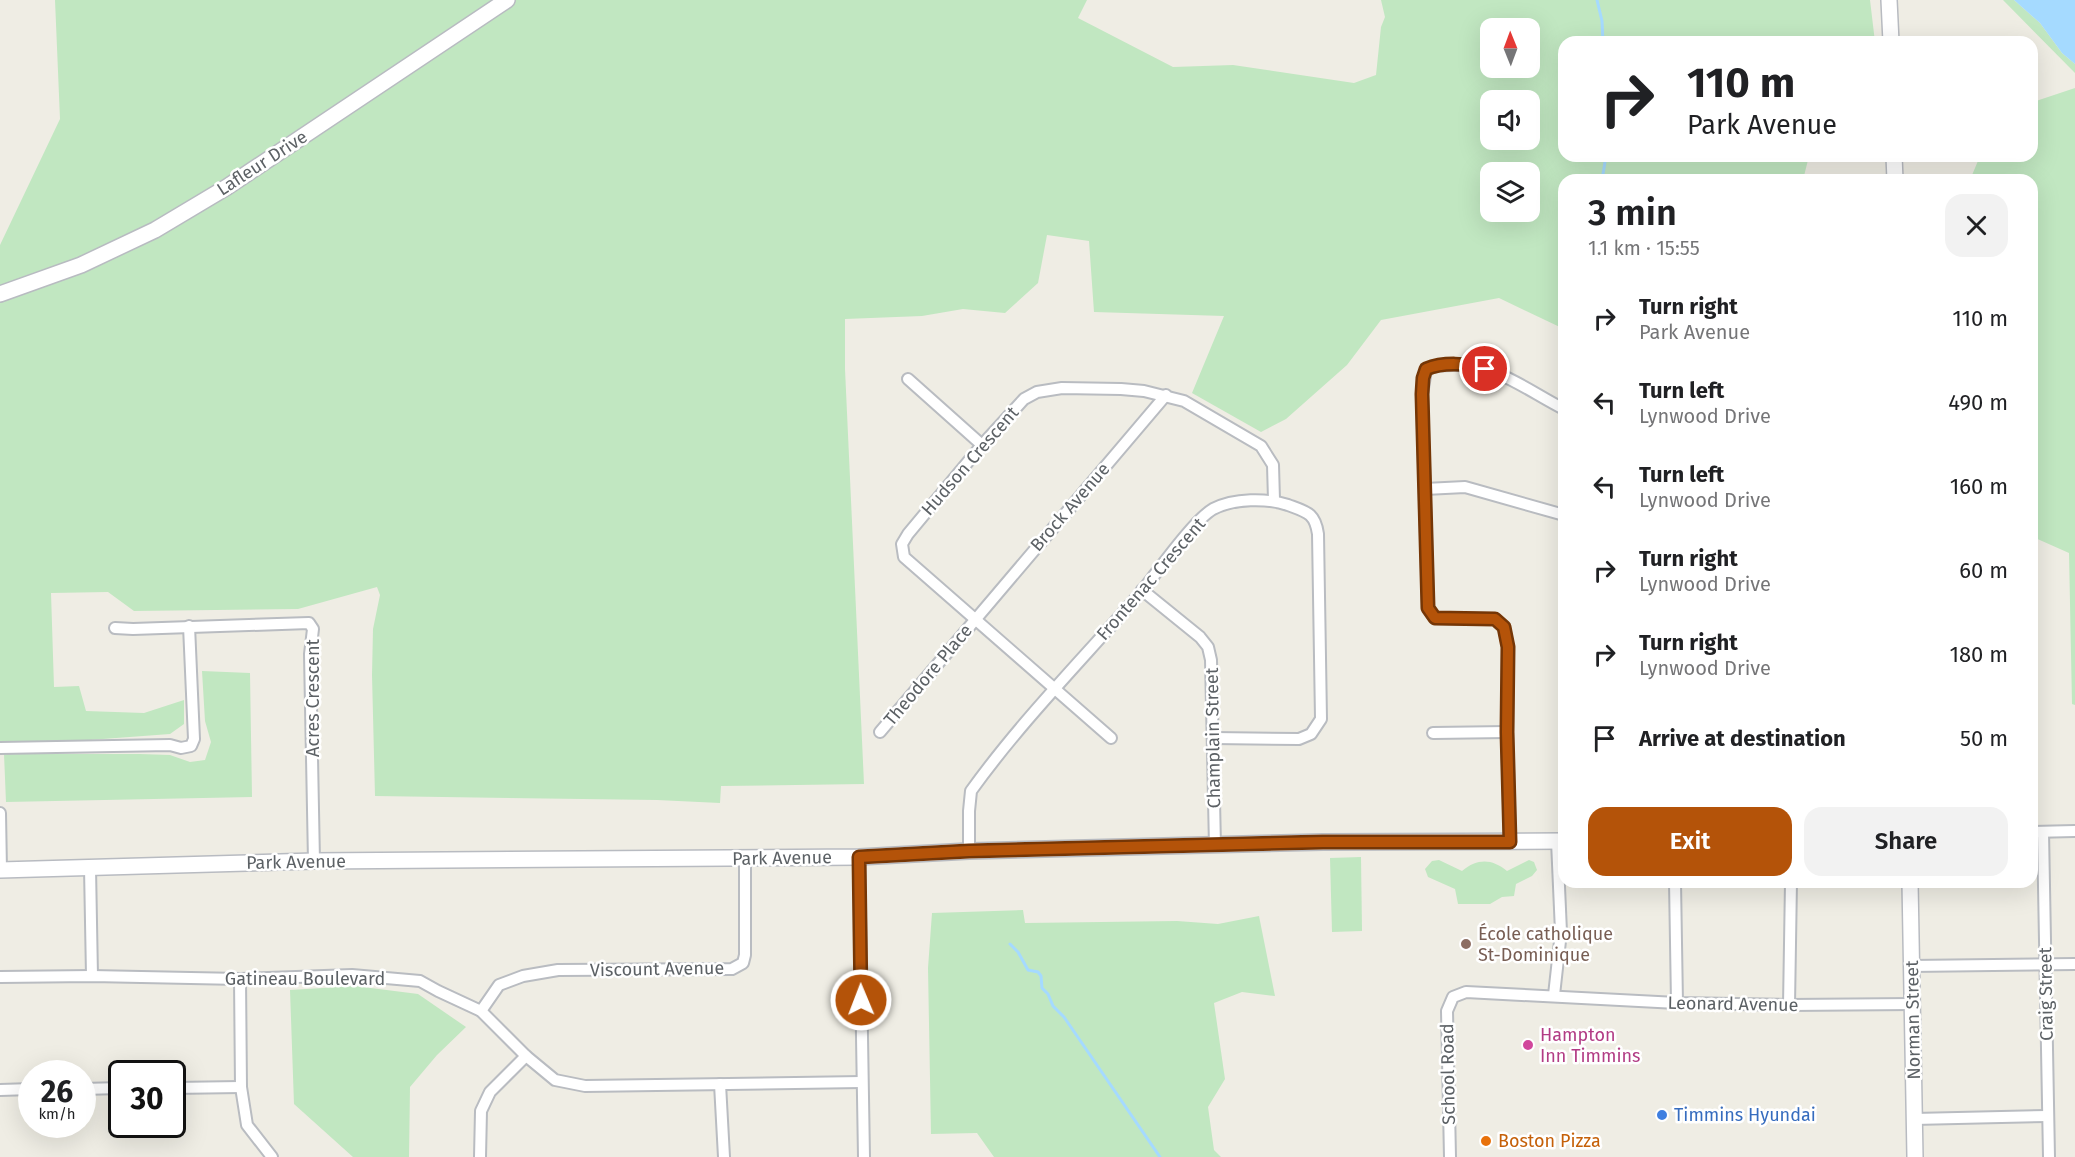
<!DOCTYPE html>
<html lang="en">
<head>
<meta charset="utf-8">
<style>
  body { margin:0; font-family:"Fira Sans",sans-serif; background:#f2f2f2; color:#202124; height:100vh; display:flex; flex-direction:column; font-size:22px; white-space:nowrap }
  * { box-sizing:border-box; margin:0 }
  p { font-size:20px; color:#757577 }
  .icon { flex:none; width:33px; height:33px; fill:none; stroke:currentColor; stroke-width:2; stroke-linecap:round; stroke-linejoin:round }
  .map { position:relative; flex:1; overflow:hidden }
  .drawer { position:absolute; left:1558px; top:174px; width:480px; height:714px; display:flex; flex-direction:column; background:#fff; border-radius:18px; box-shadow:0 6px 24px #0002 }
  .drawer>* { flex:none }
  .top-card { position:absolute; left:1558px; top:36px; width:480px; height:126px; border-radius:18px; box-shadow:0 6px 24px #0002; background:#fff; color:#202124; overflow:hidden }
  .needle { width:39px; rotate:359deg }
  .controls { position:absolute; left:1480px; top:18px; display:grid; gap:12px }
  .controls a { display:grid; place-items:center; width:60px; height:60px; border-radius:12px; background:#fff; box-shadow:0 6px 24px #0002; font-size:30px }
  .speed { position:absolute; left:18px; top:1060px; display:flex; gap:12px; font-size:30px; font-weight:700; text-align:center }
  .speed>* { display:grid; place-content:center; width:78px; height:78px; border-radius:50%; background:#fff; box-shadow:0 6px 24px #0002; line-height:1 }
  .speed small { font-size:15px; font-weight:400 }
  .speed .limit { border:3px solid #111; border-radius:9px; background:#fff; color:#111 }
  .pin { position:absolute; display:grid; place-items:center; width:51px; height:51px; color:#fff; margin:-26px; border:3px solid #fff; border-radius:50%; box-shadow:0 2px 6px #0007 }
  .me { position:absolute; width:66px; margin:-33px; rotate:359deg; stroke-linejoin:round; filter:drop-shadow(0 0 4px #0008) }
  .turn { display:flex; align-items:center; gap:21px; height:126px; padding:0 30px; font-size:27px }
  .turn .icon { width:78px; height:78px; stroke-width:2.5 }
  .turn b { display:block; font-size:42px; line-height:51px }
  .round { display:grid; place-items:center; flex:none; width:63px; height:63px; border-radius:18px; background:#f2f2f2 }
  .head { display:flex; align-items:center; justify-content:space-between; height:102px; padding:0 30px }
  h1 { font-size:36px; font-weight:600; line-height:45px }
  .primary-button { display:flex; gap:12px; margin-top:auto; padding:12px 30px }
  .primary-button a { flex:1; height:69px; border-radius:18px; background:#b45309; color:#fff; font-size:24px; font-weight:600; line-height:69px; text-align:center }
  .primary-button a+a { background:#f2f2f2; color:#202124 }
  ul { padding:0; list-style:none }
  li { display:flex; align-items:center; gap:18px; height:84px; padding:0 30px }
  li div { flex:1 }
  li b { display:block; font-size:22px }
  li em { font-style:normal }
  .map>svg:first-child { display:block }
  .green { fill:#c1e7c1; fill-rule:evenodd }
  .water { fill:#a5daff }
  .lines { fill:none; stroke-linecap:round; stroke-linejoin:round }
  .stream { stroke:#a5daff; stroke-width:3 }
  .street-casing { stroke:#b9bcc1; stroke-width:14 }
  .secondary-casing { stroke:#b8bbc1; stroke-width:18 }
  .street { stroke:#fff; stroke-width:10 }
  .secondary { stroke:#fff; stroke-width:15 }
  .route-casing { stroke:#753606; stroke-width:15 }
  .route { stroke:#b45309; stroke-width:10 }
  .education-dot { fill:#8d6e63; stroke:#fff; stroke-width:2 }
  .hotel-dot { fill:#d1479c; stroke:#fff; stroke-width:2 }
  .shop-dot { fill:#3f7fe0; stroke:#fff; stroke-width:2 }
  .food-dot { fill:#e8710a; stroke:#fff; stroke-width:2 }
  .labels { text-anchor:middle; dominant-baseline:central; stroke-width:5; stroke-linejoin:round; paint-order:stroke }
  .street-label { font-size:18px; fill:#5c6165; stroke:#fff }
  .education-label { font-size:18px; fill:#785e54; stroke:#fff; text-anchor:start }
  .hotel-label { font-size:18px; fill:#b23c85; stroke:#fff; text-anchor:start }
  .shop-label { font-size:18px; fill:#366cbe; stroke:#fff; text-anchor:start }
  .food-label { font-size:18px; fill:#c56008; stroke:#fff; text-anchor:start }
</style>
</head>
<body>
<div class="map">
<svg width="2075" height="1157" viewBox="0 0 2075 1157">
  <rect width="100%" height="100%" fill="#efede4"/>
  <!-- green -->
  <g class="green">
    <path d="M55 0H1087L1078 18 1173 67 1233 65 1354 83 1376 75 1381 27 1385 17 1381 0H1870L1875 42H1564V156H1809L1803 180H1564V329L1499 298 1381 320 1347 365 1286 419 1261 432 1192 393 1224 316 1094 312 1089 241 1047 235 1038 283 1005 313 963 309 922 316 845 319V369L864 784 721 786 720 803 657 800 375 796 372 675 373 629 380 595 377 587 298 609 134 611 108 592 51 593 54 687 79 686 86 711 144 713 184 700V724L170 734 76 741 0 744V245L60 119ZM1491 28H1530V68H1491ZM1491 100H1530V140H1491ZM1491 172H1530V212H1491Z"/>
    <path d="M2003 0H2014L2040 23 2062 53 2075 64V73Z"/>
    <path d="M2075 88V705L2072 704 2069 553 2033 537 2032 180H1970L1980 156H2032L2033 102Z"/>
    <path d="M202 671 250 673 252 797 6 802 4 754H140L170 755 190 762 205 760 211 742 205 721Z"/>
    <path d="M1361 857 1362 931 1332 932 1330 858Z"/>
    <path d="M1439 860 1462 871C1478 858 1492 859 1507 871L1529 860 1534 862 1537 870 1532 876 1516 884 1514 896 1502 897 1490 904H1458L1455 889 1428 877 1425 869 1432 861Z"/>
    <path d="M1023 910 1025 923 1177 921 1218 924 1259 916 1275 996 1242 992 1214 1003 1225 1079 1208 1107 1214 1150 1221 1157H994L977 1133 931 1134 928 968 932 913Z"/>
    <path d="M355 986 418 994 466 1027 437 1055 410 1087 409 1157H353L294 1104 290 990Z"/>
  </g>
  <!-- water -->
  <path class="water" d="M2014 0H2075V64L2062 53 2040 23Z"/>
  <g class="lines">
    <!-- stream -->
    <g class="stream">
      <path d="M1597 0 1602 21 1603 42"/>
      <path d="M1602 180 1606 156"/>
      <path d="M1010 944 1018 952 1028 970 1038 972 1041 976 1042 988 1048 994 1053 1006 1064 1017 1160 1157"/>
    </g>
    <!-- street casing -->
    <g class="street-casing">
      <g id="street">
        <path d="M908 379 982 445"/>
        <path d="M1425 489 1465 487 1564 515"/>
        <path d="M1142 590 1200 637 1208 647 1211 660 1215 846"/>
        <path d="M115 628 133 629 309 623 313 629 310 654 314 861"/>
        <path d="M880 732 1166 395"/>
        <path d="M1433 733 1507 732"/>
        <path d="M1111 738 904 557 902 544 908 534 982 445 1024 399 1037 392 1062 388 1121 389 1144 391 1184 401 1261 446 1273 465 1274 500"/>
        <path d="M0 748 170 745 181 748 191 746 194 739 189 626"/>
        <path d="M0 813 1 870"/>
        <path d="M2032 832 2075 831"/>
        <path d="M2043 832 2049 1157"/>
        <path d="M1510 842 1507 732 1508 647 1504 627 1495 619 1435 618 1428 608 1422 394 1426 370C1435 365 1443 365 1453 365 1495 363 1528 391 1564 409"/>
        <path d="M969 851V811L971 791C1022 720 1085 657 1142 591 1159 570 1193 521 1213 509 1234 498 1267 498 1288 505 1307 512 1315 513 1318 534L1321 719 1311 734 1299 739 1213 738"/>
        <path d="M859 857 864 1157"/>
        <path d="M90 868 92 976"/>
        <path d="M1675 882 1677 1003"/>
        <path d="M1911 966 2075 964"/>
        <path d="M0 977 92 976 240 979 352 975 420 981 438 991 481 1011 526 1056 555 1080 585 1086 862 1082"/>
        <path d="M240 979 241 1087 247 1125 272 1157"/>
        <path d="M1554 995 1561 932 1557 841"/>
        <path d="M1789 1005 1791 882"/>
        <path d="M481 1011 499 985 523 976 558 970 732 969 743 963 745 955V859"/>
        <path d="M720 1084 724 1157"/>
        <path d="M172 1088 241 1087"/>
        <path d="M82 1089 122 1088"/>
        <path d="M0 1090 32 1089"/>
        <path d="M1914 1119 2048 1116"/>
        <path d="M480 1157 481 1111 490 1092 526 1056"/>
        <path d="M1450 1157 1447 1011 1453 997 1466 992 1677 1003 1789 1005 1913 1004"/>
      </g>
    </g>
    <!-- secondary casing -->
    <g class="secondary-casing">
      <g id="secondary">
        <path d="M1889 0 1891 42"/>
        <path d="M1894 156 1895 180"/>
        <path d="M0 294 81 265 155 230 227 187 507 0"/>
        <path d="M0 870 314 861 859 857 969 851 1323 842 1564 841"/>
        <path d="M1910 882 1915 1157"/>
      </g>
    </g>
    <!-- street -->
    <use href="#street" class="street"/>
    <!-- secondary -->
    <use href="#secondary" class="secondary"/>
  </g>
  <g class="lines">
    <!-- route casing -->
    <g class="route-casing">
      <path id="route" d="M861 1000 859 857 969 851 1323 842H1510L1507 732 1508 647 1504 627 1495 619 1435 618 1428 608 1422 394 1423 378 1426 369C1443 362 1467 363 1485 369"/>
    </g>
    <!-- route -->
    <use href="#route" class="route"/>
  </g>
  <!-- markers -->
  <circle class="education-dot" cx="1466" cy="944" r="6"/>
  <circle class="hotel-dot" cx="1528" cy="1045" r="6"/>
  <circle class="shop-dot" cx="1662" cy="1115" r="6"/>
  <circle class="food-dot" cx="1486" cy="1141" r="6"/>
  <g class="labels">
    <!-- street labels -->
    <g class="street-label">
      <text transform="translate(262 163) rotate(-33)">Lafleur Drive</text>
      <text transform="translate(970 461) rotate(-49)">Hudson Crescent</text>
      <text transform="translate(1070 507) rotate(-49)">Brock Avenue</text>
      <text transform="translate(1151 579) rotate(-49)">Frontenac Crescent</text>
      <text transform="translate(928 675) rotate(-50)">Theodore Place</text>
      <text transform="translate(313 698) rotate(-90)">Acres Crescent</text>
      <text transform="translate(1213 738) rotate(-91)">Champlain Street</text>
      <text transform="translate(782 858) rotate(-1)">Park Avenue</text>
      <text transform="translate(296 862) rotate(-1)">Park Avenue</text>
      <text transform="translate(657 969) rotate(-1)">Viscount Avenue</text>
      <text x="305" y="979">Gatineau Boulevard</text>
      <text transform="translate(2046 994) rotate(-91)">Craig Street</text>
      <text transform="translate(1733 1004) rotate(1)">Leonard Avenue</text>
      <text transform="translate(1913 1020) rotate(-91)">Norman Street</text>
      <text transform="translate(1448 1074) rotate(-91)">School Road</text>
    </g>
    <!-- education labels -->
    <g class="education-label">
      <text x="1478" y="934">École catholique<tspan x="1478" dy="21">St-Dominique</tspan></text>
    </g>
    <!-- hotel labels -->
    <g class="hotel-label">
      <text x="1540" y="1035">Hampton<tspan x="1540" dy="21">Inn Timmins</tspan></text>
    </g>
    <!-- shop labels -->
    <g class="shop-label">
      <text x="1674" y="1115">Timmins Hyundai</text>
    </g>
    <!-- food labels -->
    <g class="food-label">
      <text x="1498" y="1141">Boston Pizza</text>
    </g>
  </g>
</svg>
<div class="controls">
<a><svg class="needle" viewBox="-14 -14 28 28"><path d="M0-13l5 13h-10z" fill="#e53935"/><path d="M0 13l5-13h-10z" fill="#757577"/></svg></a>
<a><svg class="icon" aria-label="sound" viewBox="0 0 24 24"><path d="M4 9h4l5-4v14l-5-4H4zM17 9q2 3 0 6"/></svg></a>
<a><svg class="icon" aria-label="layers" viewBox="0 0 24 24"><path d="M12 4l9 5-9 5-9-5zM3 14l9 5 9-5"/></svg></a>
</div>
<div class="speed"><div>26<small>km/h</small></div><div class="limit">30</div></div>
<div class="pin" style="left:1485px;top:369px;background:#d93025"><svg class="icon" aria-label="arrive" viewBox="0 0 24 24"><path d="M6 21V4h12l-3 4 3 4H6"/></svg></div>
<svg class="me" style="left:861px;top:1000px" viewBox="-20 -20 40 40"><circle r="17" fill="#b45309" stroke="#fff" stroke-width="3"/><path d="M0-11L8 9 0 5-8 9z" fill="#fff"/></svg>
<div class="top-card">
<div class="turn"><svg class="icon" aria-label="right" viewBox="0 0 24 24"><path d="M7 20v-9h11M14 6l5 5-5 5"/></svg><div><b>110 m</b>Park Avenue</div></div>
</div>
<section class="drawer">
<div class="head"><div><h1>3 min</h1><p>1.1 km · 15:55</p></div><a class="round"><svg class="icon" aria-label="close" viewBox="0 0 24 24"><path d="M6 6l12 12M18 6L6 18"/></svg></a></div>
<ul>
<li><svg class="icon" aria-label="right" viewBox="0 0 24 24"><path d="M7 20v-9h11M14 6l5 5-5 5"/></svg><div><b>Turn right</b><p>Park Avenue</p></div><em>110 m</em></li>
<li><svg class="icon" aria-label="left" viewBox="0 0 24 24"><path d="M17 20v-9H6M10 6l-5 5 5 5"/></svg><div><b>Turn left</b><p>Lynwood Drive</p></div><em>490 m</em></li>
<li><svg class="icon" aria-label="left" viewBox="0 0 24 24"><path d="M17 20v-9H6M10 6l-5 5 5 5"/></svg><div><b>Turn left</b><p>Lynwood Drive</p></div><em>160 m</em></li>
<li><svg class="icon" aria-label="right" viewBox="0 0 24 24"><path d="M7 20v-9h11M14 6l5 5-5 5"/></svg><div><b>Turn right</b><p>Lynwood Drive</p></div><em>60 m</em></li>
<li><svg class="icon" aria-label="right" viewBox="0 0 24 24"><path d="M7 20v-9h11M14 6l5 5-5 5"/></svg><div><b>Turn right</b><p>Lynwood Drive</p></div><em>180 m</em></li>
<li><svg class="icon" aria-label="arrive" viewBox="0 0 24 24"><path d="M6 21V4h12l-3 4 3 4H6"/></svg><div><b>Arrive at destination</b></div><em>50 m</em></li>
</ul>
<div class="primary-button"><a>Exit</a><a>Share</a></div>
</section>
</div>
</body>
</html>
